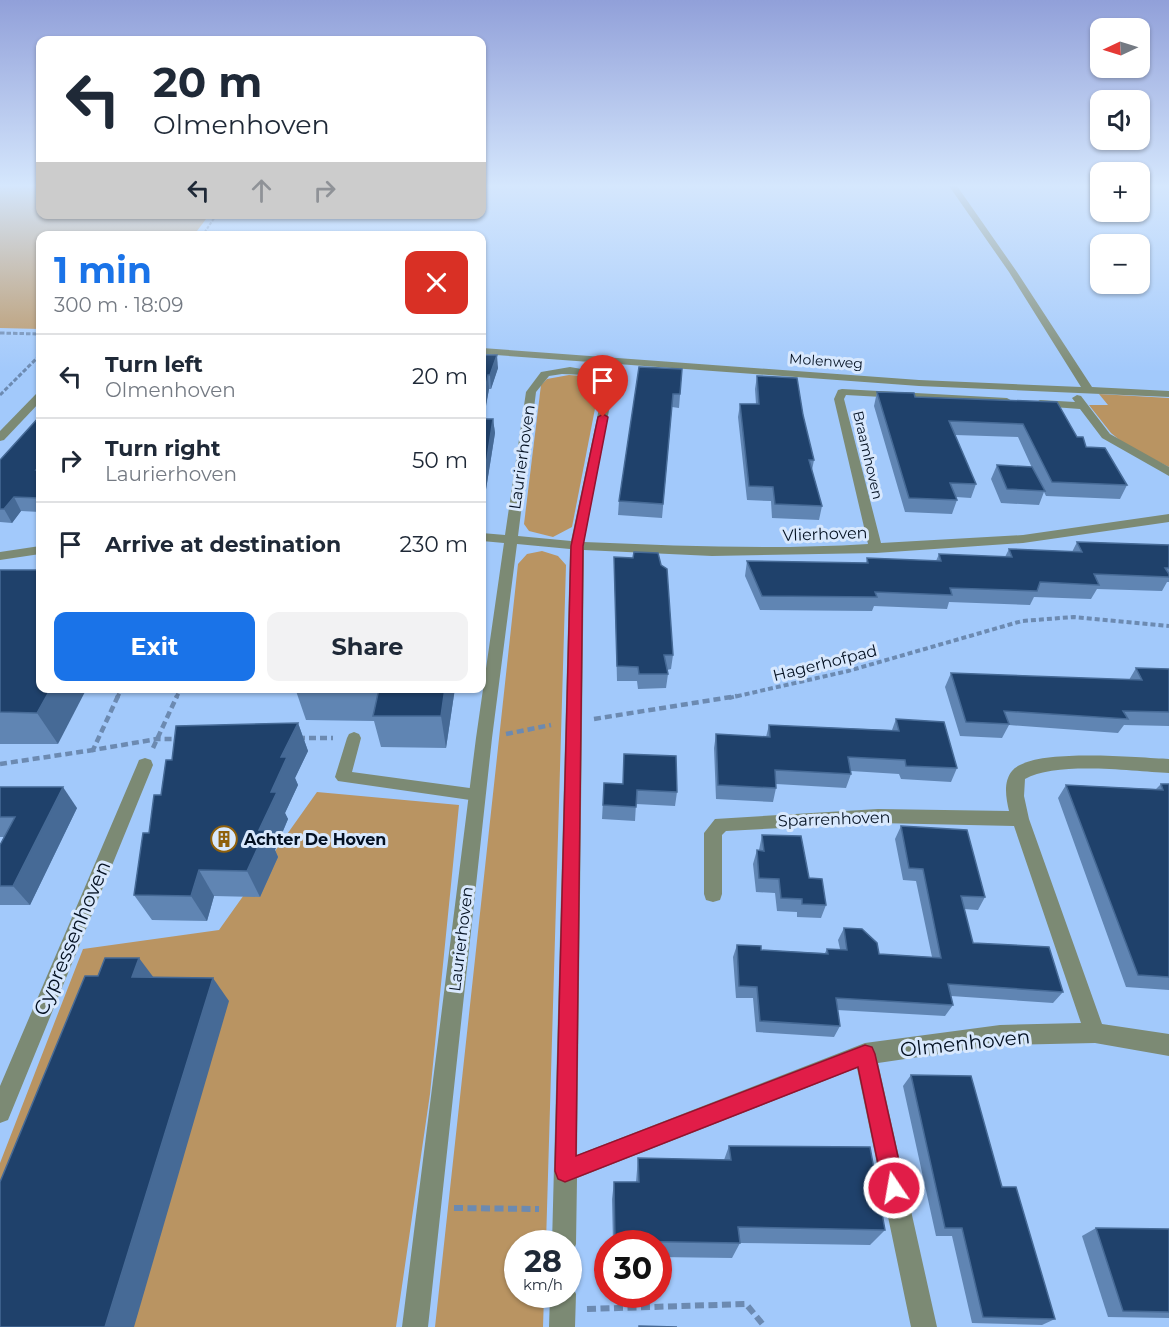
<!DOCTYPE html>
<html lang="en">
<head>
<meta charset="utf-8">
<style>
  body { margin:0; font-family:Montserrat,sans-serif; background:#f2f2f3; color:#1f2937; height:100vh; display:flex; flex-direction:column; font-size:22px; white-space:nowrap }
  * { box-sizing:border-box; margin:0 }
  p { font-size:20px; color:#747a83 }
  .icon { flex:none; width:33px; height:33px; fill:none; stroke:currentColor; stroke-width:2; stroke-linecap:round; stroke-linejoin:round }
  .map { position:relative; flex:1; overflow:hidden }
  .side { position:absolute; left:36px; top:231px; width:450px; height:462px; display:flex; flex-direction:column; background:#fff; border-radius:12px; box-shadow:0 2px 4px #0004 }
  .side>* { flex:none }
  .banner { position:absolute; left:36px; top:36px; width:450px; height:183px; border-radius:12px; box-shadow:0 2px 4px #0004; background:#fff; color:#1f2937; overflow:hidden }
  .needle { width:39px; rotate:266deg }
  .buttons { position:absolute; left:1090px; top:18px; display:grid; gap:12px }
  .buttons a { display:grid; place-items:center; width:60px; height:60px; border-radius:12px; background:#fff; box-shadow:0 2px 4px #0004; font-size:30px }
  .speed { position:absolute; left:504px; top:1230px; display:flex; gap:12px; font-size:30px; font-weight:700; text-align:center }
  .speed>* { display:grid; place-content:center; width:78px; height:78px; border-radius:50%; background:#fff; box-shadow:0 2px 4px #0004; line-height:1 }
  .speed small { font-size:15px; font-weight:400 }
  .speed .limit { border:9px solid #d22; background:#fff; color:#111 }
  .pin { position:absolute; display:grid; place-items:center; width:51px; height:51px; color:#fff; margin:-62px -26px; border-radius:50% 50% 50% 0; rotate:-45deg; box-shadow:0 0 6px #0007 }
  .pin .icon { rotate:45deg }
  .me { position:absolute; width:66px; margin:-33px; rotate:348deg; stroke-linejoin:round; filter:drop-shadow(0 0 4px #0008) }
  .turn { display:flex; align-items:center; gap:21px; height:126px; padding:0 18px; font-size:27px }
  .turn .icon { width:78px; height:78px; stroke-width:2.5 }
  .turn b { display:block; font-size:42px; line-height:51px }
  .lanes { display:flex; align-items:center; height:57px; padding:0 18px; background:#0003; justify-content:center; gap:30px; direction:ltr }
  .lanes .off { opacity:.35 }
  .round { display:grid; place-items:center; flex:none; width:63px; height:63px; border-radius:12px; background:#f2f2f3 }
  .head { display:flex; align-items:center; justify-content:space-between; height:102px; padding:0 18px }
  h1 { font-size:36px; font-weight:700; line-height:45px; color:#1a73e8 }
  .cta { display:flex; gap:12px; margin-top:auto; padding:12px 18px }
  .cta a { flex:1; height:69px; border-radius:12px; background:#1a73e8; color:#fff; font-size:24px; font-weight:700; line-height:69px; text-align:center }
  .cta a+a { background:#f2f2f3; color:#1f2937 }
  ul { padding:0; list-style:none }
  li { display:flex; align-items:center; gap:18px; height:84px; padding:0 18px; border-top:2px solid #e0e1e3 }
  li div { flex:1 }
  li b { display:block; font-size:22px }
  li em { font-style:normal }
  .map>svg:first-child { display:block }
  .green { fill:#b99462 }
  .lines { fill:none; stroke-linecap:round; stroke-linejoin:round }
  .path-far4 { stroke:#6c8ab1; stroke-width:2; stroke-dasharray:3 1.5; stroke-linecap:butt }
  .path-far3 { stroke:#6c8ab1; stroke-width:3; stroke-dasharray:4.5 2; stroke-linecap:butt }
  .path-far2 { stroke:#6c8ab1; stroke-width:4; stroke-dasharray:5 3; stroke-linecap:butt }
  .path-far1 { stroke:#6c8ab1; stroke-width:4.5; stroke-dasharray:7 4; stroke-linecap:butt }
  .path { stroke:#6c8ab1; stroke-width:6; stroke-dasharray:9 4.5; stroke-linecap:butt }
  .lane { fill:#7c8a74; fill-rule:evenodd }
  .street { fill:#7c8a74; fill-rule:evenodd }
  .wall { fill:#6085b3 }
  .shaded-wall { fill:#466a96 }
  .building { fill:#1f416b; stroke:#466a96; stroke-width:1.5 }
  .route { fill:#e11d48; stroke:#92132f; stroke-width:1.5 }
  .labels { text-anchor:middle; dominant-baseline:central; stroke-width:6; stroke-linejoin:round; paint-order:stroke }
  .far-street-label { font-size:14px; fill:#031021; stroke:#d8e8fd }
  .street-label { font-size:16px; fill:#031021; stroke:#d8e8fd }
  .poi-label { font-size:16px; font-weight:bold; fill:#031021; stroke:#d8e8fd; text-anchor:start }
  .near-street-label { font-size:20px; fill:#031021; stroke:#d8e8fd }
</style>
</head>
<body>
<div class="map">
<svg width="1169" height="1327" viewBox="0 0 1169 1327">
  <rect width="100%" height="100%" fill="#a2c9fb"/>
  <!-- green -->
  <g class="green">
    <path d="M0 186H40V214L209 215 194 235 40 236V329L0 328Z"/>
    <path d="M223 215 340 214V216L220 219Z"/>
    <path d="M569 375 582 376 599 388 572 527 553 537 529 531 524 524 541 385 547 379Z"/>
    <path d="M1099 394 1169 398V467L1127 446 1111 433 1089 405H1108Z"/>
    <path d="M542 551 558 556 566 565 546 1243 518 1244V1294L544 1295 543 1327H435L518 564 527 554Z"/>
    <path d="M317 792 459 805 430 1094 396 1327H0V1163L83 949 219 930Z"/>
  </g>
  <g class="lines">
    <!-- path-far4 -->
    <path class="path-far4" d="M202 236 217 214"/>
    <!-- path-far3 -->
    <g class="path-far3">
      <path d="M0 333 40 334"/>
      <path d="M0 395 40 355"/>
    </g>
    <!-- path-far2 -->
    <g class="path-far2">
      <path d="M117 698 122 688"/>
      <path d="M176 698 181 688"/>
      <path d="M729 698 848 671 1022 621 1074 617 1169 626"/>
    </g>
    <!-- path-far1 -->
    <g class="path-far1">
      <path d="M118 696 93 750 157 739H177"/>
      <path d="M594 719 737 696"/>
      <path d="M506 734 551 725"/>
      <path d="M298 738H333"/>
      <path d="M153 748 177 696"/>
      <path d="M0 764 93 750"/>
    </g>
    <!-- path -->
    <g class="path">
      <path d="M454 1208 539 1209"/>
      <path d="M587 1309 746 1304 765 1327"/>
    </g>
    <!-- lane -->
    <path class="lane" d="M354 732 359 734 361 738 352 772 477 789 482 791 485 795 482 799 477 801 338 781 335 777 347 738 349 734Z"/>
    <!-- street -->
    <g class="street">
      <path d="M949 186H957L1017 272 1092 387 1169 391V397L919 386 482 354V348L919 380 1081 387 1009 272Z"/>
      <path d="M570 367 599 372 614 384 584 542C679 546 773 550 868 544L834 399 838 390 842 389 1007 398 1012 401 1007 404 846 395 844 399 881 543 1023 535 1169 514V522L1023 543 876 553 712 556 584 550 577 1155 865 1043 1000 1025 1081 1023 1014 826 878 823 726 831 722 835V894L720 900 713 902 706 900 704 894V833L715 819 878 809 1009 811C1006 798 1003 782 1012 771 1031 747 1139 758 1169 759V773C1133 771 1055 761 1025 779L1024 796 1029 819 1102 1024 1169 1034V1056L1095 1043 1000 1045 878 1063 937 1327H911L857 1068 577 1178 576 1244 573 1253 568 1254V1244H552L570 549 517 544 492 738 428 1327H402L476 738 504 543 482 541V533L505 535 526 392 541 372ZM562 374 585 375 604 385 571 541 518 536 536 392 549 376Z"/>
      <path d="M40 393V402L4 440 0 441V431L36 394Z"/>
      <path d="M1077 395 1081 396 1110 434 1169 467V476L1102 438 1080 409 1040 406 1035 403 1040 400 1075 402 1072 398Z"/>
      <path d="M40 546V554L0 560V552Z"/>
      <path d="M145 758 151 760 153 765 8 1120 0 1123V1086L137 765 139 760Z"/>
      <path d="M568 1284 572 1285 576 1294 575 1327H549L550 1294H568Z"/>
    </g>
  </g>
  <!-- wall -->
  <g class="wall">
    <path d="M482 355 498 368 491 389H489L483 419H493L495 433 483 508H482Z"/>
    <path d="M682 369 679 408 672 407 662 518 618 515 619 501Z"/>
    <path d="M757 376 803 415 814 460 812 470 822 506 819 520 772 518 771 501 747 500 738 417 740 404H756L755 389Z"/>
    <path d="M877 392 915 397 1077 437 1086 447 1127 485 1120 499 1046 496 1044 492 1039 505 1001 503 991 479 997 465 1033 470 1018 437 955 435 976 484 971 498 956 497 957 500 952 514 905 512 874 406Z"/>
    <path d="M40 416V512L21 511 12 523 0 522V460Z"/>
    <path d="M1077 542 1169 545V582H1167L1162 591 1097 589 1091 599 1034 597 1030 605 949 602 947 609 874 606 872 611 760 610 745 576 747 561 866 563 867 558 936 561 939 554 1005 557 1009 549 1072 552Z"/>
    <path d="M614 557 673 655 671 669 667 670 668 674 666 688 638 689 637 681H617Z"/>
    <path d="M0 570 58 744H0Z"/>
    <path d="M1136 668 1169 669V726L1124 725 1118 733 1009 725 1002 738 960 736 945 687 951 673 1129 680Z"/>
    <path d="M295 688H455L446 748 381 747 374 721 306 720Z"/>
    <path d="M896 719 957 768 951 782 901 779 899 774 851 771V774L846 788 776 784V788L773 802 716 799 714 748 716 734 766 737 769 725 892 730Z"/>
    <path d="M298 723 308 751 295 778 298 785 285 813 288 819 275 850 278 857 260 897 214 896 207 921 152 920 134 895 149 833 161 795Z"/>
    <path d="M604 783 677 792 675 806 636 804 635 821 602 819Z"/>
    <path d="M1161 784H1169V990L1126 987 1058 798 1066 785 1156 789Z"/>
    <path d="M0 787 77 808 30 905H0V845L4 837H0Z"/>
    <path d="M901 826 985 897 978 910 964 909 973 943 1063 992 1053 1003 951 996 953 1005 945 1016 837 1010 840 1026 834 1037 756 1032 753 998H736L733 957 737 945 761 950 825 953 827 949H840L838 940 844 928 879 954 932 957 916 881 903 880 895 839Z"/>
    <path d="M762 835 809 878 826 905 821 918 797 917V912L777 911 775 893 756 892 753 864 757 850H759Z"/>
    <path d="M911 1075 1002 1187 1055 1319 1042 1325 972 1323 952 1236H936L903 1086Z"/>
    <path d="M729 1146 885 1230 870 1245 740 1243 732 1258 658 1257V1244H613L612 1199 614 1182H636L638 1158 724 1160Z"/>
    <path d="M1096 1228 1169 1229V1318L1108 1317 1082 1236Z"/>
  </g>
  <!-- shaded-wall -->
  <g class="shaded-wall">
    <path d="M497 355 498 368 491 389 490 375Z"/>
    <path d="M488 375 489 389 482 429V409Z"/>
    <path d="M493 419 495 433 483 508 482 491Z"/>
    <path d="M14 497 21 511 12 523 4 509Z"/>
    <path d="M51 688H87L58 744 37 713Z"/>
    <path d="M445 688H455L446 748 441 716Z"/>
    <path d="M298 723 308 751 295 778 298 785 285 813 288 819 275 850 278 857 260 897 247 871 281 757Z"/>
    <path d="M63 787 77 808 30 905 13 886Z"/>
    <path d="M199 870 214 896 207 921 191 896Z"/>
    <path d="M139 958 157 982 132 977Z"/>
    <path d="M213 978 229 1001 134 1327H105Z"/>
  </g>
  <!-- building -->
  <g class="building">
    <path d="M482 355H497L490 375H488L482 409Z"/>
    <path d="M639 367 682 369 680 394H673L663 504 619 501Z"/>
    <path d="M757 376 797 378 803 415 814 460H809L822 506 775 504 773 487 749 486 740 404H759Z"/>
    <path d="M877 392 914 393 915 397 1057 402 1077 437H1083L1086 447 1105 448 1127 485 1052 482 1023 424 949 421 976 484 950 483 957 500 909 498Z"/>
    <path d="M40 416V465L36 470H40V498L14 497 4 509H0V460Z"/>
    <path d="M482 419H493L482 491Z"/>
    <path d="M997 465 1032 467 1045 491 1007 489Z"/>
    <path d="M1077 542 1169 545V568H1165L1169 574V577L1094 574 1099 585 1040 582 1037 591 950 588 952 595 875 592 877 597 762 596 747 561 868 563 867 558 941 561 939 554 1012 557 1009 549 1082 552Z"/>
    <path d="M634 552 658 553 661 565 667 569 673 655H664L668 674H639L638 667 617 666 614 557 633 558Z"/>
    <path d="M0 570H40V688H51L37 713 0 712Z"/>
    <path d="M1136 668 1169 669V712L1123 711 1128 719 1004 711 1009 724 966 722 951 673 1142 680Z"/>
    <path d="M313 688H445L441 716H373L379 689Z"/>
    <path d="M896 719 944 722 957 768 906 766 905 760 848 757 851 774 775 770 776 788 718 785 716 734 770 737 769 725 899 731Z"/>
    <path d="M298 723 281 757H287L271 792H277L259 830H266L247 871 199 870 191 896 134 895 143 833H149L154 795H161L166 760H172L176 726Z"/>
    <path d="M624 754 676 756 677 792 637 790 636 807 603 805 604 783 623 784Z"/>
    <path d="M1161 784H1169V977L1138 975 1066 785 1163 790Z"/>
    <path d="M0 787H63L13 886H0V845L15 817H0Z"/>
    <path d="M901 826 967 830 985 897 961 896 973 943 1049 947 1063 992 948 984 953 1005 836 998 840 1026 760 1021 757 987 739 986 737 945 761 946V950L828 954 827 949 847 950 844 928 862 929 877 943 879 954 941 958 923 869 909 868Z"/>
    <path d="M762 835 801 836 809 878 822 879 826 905 802 904V899L781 898 779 879 759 878 757 850 764 851Z"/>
    <path d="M105 958H139L132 977 213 978 105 1327H0V1182L85 976H98Z"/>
    <path d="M911 1075 971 1076 1002 1187H1016L1055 1319 983 1317 962 1228H945Z"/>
    <path d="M729 1146 870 1147 885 1230 738 1227 740 1243 615 1241 614 1182H639L638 1158 731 1160Z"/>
    <path d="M1096 1228 1169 1229V1312L1123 1311Z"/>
    <path d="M639 1326 677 1327H639Z"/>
  </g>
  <!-- sky -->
  <linearGradient id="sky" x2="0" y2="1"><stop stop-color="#91a0d9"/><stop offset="0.5" stop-color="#d5e7fd"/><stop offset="1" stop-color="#d5e7fd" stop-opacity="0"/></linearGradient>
  <rect width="1169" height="372" fill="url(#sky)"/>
  <!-- route -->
  <path class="route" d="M603 414 608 417 583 546 576 1156 865 1045 872 1047 875 1054 905 1188 901 1196 894 1199 886 1196 883 1188 858 1067 565 1182 558 1179 555 1171 571 546 598 417Z"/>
  <!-- icons -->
  <defs>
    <g id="building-ring" transform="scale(1.35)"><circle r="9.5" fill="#d8e8fd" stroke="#90610c" stroke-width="1.5"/><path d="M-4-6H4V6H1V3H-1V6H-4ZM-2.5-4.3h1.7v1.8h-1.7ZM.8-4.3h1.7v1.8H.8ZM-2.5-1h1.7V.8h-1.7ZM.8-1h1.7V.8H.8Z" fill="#90610c"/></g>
  </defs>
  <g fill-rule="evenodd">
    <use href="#building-ring" x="224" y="839"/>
  </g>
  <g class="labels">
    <!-- far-street labels -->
    <g class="far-street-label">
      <text transform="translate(826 361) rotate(4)">Molenweg</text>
      <text transform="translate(868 455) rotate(77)">Braamhoven</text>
    </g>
    <!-- street labels -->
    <g class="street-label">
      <text transform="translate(522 457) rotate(-82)">Laurierhoven</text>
      <text transform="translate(825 534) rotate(-2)">Vlierhoven</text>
      <text transform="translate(825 663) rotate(-14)">Hagerhofpad</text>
      <text transform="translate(834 819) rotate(-2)">Sparrenhoven</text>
      <text transform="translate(461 939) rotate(-83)">Laurierhoven</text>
    </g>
    <!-- poi labels -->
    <g class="poi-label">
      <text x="244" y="839">Achter De Hoven</text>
    </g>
    <!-- near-street labels -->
    <g class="near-street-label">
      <text transform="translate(72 938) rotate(-67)">Cypressenhoven</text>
      <text transform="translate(965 1043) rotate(-6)">Olmenhoven</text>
    </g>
  </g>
</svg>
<div class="buttons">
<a><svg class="needle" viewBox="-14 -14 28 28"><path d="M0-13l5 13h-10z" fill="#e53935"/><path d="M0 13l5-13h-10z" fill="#747a83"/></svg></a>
<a><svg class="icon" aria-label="sound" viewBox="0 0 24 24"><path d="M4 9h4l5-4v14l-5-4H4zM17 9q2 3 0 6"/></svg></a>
<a>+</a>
<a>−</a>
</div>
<div class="speed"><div>28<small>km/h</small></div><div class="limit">30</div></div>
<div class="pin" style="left:603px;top:417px;background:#d93025"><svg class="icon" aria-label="arrive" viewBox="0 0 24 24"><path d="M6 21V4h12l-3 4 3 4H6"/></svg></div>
<svg class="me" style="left:894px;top:1188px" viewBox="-20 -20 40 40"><circle r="17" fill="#e11d48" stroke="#fff" stroke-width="3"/><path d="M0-11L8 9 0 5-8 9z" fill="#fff"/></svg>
<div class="banner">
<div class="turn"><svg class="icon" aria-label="left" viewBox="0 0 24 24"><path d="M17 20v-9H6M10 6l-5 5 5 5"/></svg><div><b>20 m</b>Olmenhoven</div></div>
<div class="lanes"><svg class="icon" aria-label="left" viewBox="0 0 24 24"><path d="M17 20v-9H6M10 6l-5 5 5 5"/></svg><svg class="icon off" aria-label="ahead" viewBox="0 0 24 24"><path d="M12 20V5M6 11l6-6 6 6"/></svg><svg class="icon off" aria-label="right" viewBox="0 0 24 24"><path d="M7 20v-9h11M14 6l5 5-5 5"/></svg></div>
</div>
<section class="side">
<div class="head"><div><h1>1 min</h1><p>300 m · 18:09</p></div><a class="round" style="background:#d93025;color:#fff"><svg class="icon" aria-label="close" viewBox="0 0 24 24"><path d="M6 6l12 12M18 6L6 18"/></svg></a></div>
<ul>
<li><svg class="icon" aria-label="left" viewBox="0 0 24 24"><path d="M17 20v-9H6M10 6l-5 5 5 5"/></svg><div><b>Turn left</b><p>Olmenhoven</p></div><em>20 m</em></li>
<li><svg class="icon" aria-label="right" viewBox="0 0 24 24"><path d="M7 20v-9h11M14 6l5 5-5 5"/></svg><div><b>Turn right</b><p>Laurierhoven</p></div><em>50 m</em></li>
<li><svg class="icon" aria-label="arrive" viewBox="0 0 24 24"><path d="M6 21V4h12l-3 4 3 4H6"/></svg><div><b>Arrive at destination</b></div><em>230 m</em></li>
</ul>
<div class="cta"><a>Exit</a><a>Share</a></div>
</section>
</div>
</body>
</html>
